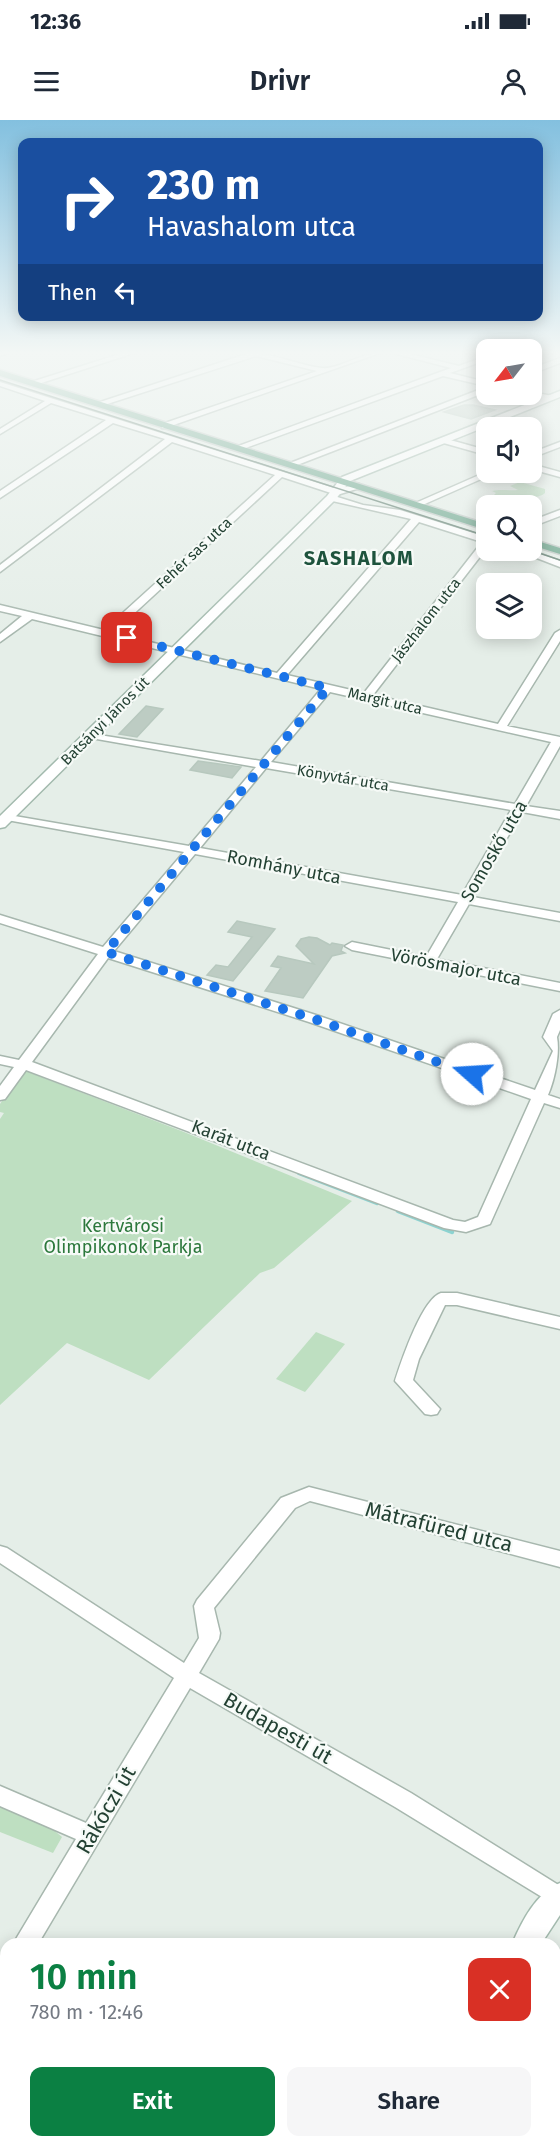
<!DOCTYPE html>
<html lang="en">
<head>
<meta charset="utf-8">
<style>
  body { margin:0; font-family:"Fira Sans",sans-serif; background:#f6f6f7; color:#1f2937; height:100vh; display:flex; flex-direction:column; font-size:22px; white-space:nowrap }
  * { box-sizing:border-box; margin:0 }
  p { font-size:20px; color:#747a83 }
  .icon { flex:none; width:33px; height:33px; fill:none; stroke:currentColor; stroke-width:2; stroke-linecap:round; stroke-linejoin:round }
  .map { position:relative; flex:1; overflow:hidden }
  .details { position:absolute; left:0px; top:1818px; width:561px; height:210px; display:flex; flex-direction:column; background:#fff; border-radius:18px 18px 0 0; box-shadow:0 3px 15px #0003 }
  .details>* { flex:none }
  .banner { position:absolute; left:18px; top:18px; width:525px; height:183px; border-radius:12px; box-shadow:0 3px 15px #0003; background:#1a4fa0; color:#fff; overflow:hidden }
  .needle { width:39px; rotate:239deg }
  .fabs { position:absolute; left:476px; top:219px; display:grid; gap:12px }
  .fabs a { display:grid; place-items:center; width:66px; height:66px; border-radius:12px; background:#fff; box-shadow:0 3px 15px #0003; font-size:30px }
  .pin { position:absolute; display:grid; place-items:center; width:51px; height:51px; color:#fff; margin:-26px; border-radius:12px; box-shadow:0 3px 9px #0006 }
  .me { position:absolute; width:66px; margin:-33px; rotate:289deg; stroke-linejoin:round; filter:drop-shadow(0 0 4px #0008) }
  .turn { display:flex; align-items:center; gap:21px; height:126px; padding:0 30px; font-size:27px }
  .turn .icon { width:78px; height:78px; stroke-width:2.5 }
  .turn b { display:block; font-size:42px; line-height:51px }
  .then { display:flex; align-items:center; height:57px; padding:0 30px; background:#0003; gap:12px; font-size:22px }
  .round { display:grid; place-items:center; flex:none; width:63px; height:63px; border-radius:12px; background:#f6f6f7 }
  .summary { display:flex; align-items:center; justify-content:space-between; height:102px; padding:0 30px }
  h1 { font-size:36px; font-weight:600; line-height:45px; color:#0b8043 }
  .cta { display:flex; gap:12px; margin-top:auto; padding:12px 30px }
  .cta a { flex:1; height:69px; border-radius:12px; background:#0b8043; color:#fff; font-size:24px; font-weight:600; line-height:69px; text-align:center }
  .cta a+a { background:#f6f6f7; color:#1f2937 }
  .status { display:flex; justify-content:space-between; align-items:center; height:42px; padding:0 30px; background:#fff; direction:ltr }
  .status svg { height:16px; fill:currentColor }
  header { display:flex; justify-content:space-between; align-items:center; height:78px; padding:0 30px; background:#fff; font-size:27px; font-weight:600 }
  .map>svg:first-child { display:block }
  .green { fill:#bedfc1 }
  .lines { fill:none; stroke-linecap:round; stroke-linejoin:round }
  .stream { stroke:#8cd3d1; stroke-width:4.5 }
  .building { fill:#bdccc3; stroke:#b7c8be; stroke-width:1.5 }
  .street-casing { stroke:#a7b7ae; stroke-width:3 }
  .secondary-casing { stroke:#a3baae; stroke-width:3 }
  .primary-casing { stroke:#c1cac6; stroke-width:3 }
  .street { fill:#fff; fill-rule:evenodd }
  .secondary { fill:#fff; fill-rule:evenodd }
  .primary { fill:#69a48a; fill-rule:evenodd }
  .tram { stroke:#5e7c6e; stroke-width:1.5 }
  .route { stroke:#1a73e8; stroke-width:10; stroke-dasharray:0 18 }
  .labels { text-anchor:middle; dominant-baseline:central; stroke-width:4.5; stroke-linejoin:round; paint-order:stroke }
  .far-street-label { font-size:15px; fill:#234133; stroke:#f6faf7 }
  .street-label { font-size:18px; fill:#234133; stroke:#f6faf7 }
  .park-label { font-size:18px; fill:#2c783c; stroke:#f6faf7 }
  .far-district-label { font-size:20px; font-weight:bold; letter-spacing:1.5px; fill:#1e533d; stroke:#f6faf7 }
  .near-street-label { font-size:21px; fill:#234133; stroke:#f6faf7 }
</style>
</head>
<body>
<div class="status"><b>12:36</b><svg viewBox="0 0 49 12"><path d="M0 12V9h3v3zM5 12V6h3v6zM10 12V3h3v9zM15 12V0h3v12zM26 1h20v11H26zM47 4h2v5h-2z"/></svg></div>
<header><svg class="icon" aria-label="menu" viewBox="0 0 24 24"><path d="M4 6h16M4 12h16M4 18h16"/></svg>Drivr<svg class="icon" aria-label="person" viewBox="0 0 24 24"><circle cx="12" cy="8" r="4"/><path d="M4 21q1-7 8-7t8 7"/></svg></header>
<div class="map">
<svg width="560" height="2028" viewBox="0 0 560 2028">
  <rect width="100%" height="100%" fill="#e5eee8"/>
  <!-- green -->
  <g class="green">
    <path d="M520 362 545 369V373C536 381 520 374 508 379V384L501 385 493 384 497 380 491 378 496 373 492 371C500 369 509 371 518 370L510 366Z"/>
    <path d="M23 950 184 1012 352 1081 274 1148 260 1153 149 1260 67 1223 0 1285V999L4 993 0 992V984Z"/>
    <path d="M316 1212 345 1224 305 1272 276 1259Z"/>
    <path d="M0 1686 50 1707 62 1717 53 1733 0 1712Z"/>
  </g>
  <g class="lines">
    <!-- stream -->
    <g class="stream">
      <path d="M299 1053 377 1083"/>
      <path d="M398 1091 452 1112"/>
    </g>
  </g>
  <!-- building -->
  <g class="building">
    <path d="M464 285H473L495 290 471 299 444 292Z"/>
    <path d="M146 586 163 589 137 617 119 614Z"/>
    <path d="M198 641 241 647 232 658 190 650Z"/>
    <path d="M237 801 275 809 233 861 207 855 216 845 228 847 252 817 228 812Z"/>
    <path d="M309 817 317 818 330 825 332 823 343 825 341 831 345 833 332 836 303 878 265 871 281 848 271 846 278 836 314 844 296 826 301 819Z"/>
  </g>
  <g class="lines">
    <!-- street casing -->
    <g class="street-casing">
      <g id="street">
        <path d="M0 233H7L0 236Z"/>
        <path d="M123 233H134L35 265 28 263Z"/>
        <path d="M249 233C275 233 297 245 322 248 337 250 361 233 380 233L165 308H162V304L317 251 256 236 101 286 94 284Z"/>
        <path d="M393 233H406L459 246 486 236V240L450 253 486 262V266L443 256 240 330 233 328 451 248Z"/>
        <path d="M560 238V243L531 254V249Z"/>
        <path d="M0 262 337 369 359 364 363 367 337 375 282 357 113 513 277 553 411 399 328 380V376L331 375 363 385 400 390 486 417V429L373 575 498 604 555 513 560 510V521L507 606 560 617V626L526 686 560 691V699L522 692 473 777 560 793V801L469 784 437 839 560 863V871L352 830 345 826 352 822 426 837 458 782 195 734 114 831 319 896 535 970 553 931 543 917 553 894 560 890V910L557 917C560 933 555 959 548 975L560 979V988L544 983 490 1104 466 1112 444 1108 26 950 5 979 0 980V966L14 947 0 944V936L19 940 98 834 0 803V795L103 827 184 732 7 700 3 698V694L189 726 256 647 91 618 87 617V613L261 641 321 569 32 499 0 522V514L22 496 0 491V485L104 510 275 355 172 322 0 452V445L165 319 113 303 0 378V371L106 300 51 283 0 314V309L45 281 0 266ZM419 402 482 422 364 573 287 555ZM330 572 551 622 515 684 271 642ZM266 648 511 690 462 775 200 728ZM108 838 309 902 531 979 478 1097 465 1102 453 1100 32 942Z"/>
        <path d="M486 267V272L292 347 285 345Z"/>
        <path d="M531 272 553 276 554 278 550 280 528 276Z"/>
        <path d="M443 318 486 330V335L440 322 439 320Z"/>
        <path d="M560 322V327L531 338V333Z"/>
        <path d="M531 344 560 352V357L531 349Z"/>
        <path d="M486 352H497L418 387 411 385Z"/>
        <path d="M560 390V396L531 407V401Z"/>
        <path d="M516 430H530L560 441V447Z"/>
        <path d="M441 1173H457L560 1197V1209L457 1185H445L419 1239 413 1260 440 1289 437 1294 431 1295 425 1294 395 1261C401 1242 422 1179 441 1173Z"/>
        <path d="M309 1367 560 1431V1447L310 1381 295 1388 214 1488 220 1513 219 1519 199 1553 411 1673 560 1766V1788L395 1687 190 1568 38 1824H13L76 1719 0 1686V1666L86 1703 174 1558 0 1443V1426L7 1428 184 1543 199 1518 194 1486 197 1480 281 1378Z"/>
        <path d="M6 1844V1874L0 1876V1846Z"/>
        <path d="M0 1931 6 1933V1958L0 1956Z"/>
        <path d="M147 2022H183L186 2028H150Z"/>
      </g>
    </g>
    <!-- secondary casing -->
    <g class="secondary-casing">
      <g id="secondary">
        <path d="M560 271V277L350 361 335 380 5 707 0 708V696L327 376 342 357Z"/>
        <path d="M560 1763V1795L541 1824H512C522 1801 536 1773 560 1763Z"/>
        <path d="M431 2022H462L460 2028H429Z"/>
      </g>
    </g>
    <!-- primary casing -->
    <g class="primary-casing">
      <g id="primary">
        <path d="M0 250 486 404V410L0 256Z"/>
        <path d="M531 419 560 428V434L531 425Z"/>
      </g>
    </g>
    <!-- street -->
    <use href="#street" class="street"/>
    <!-- secondary -->
    <use href="#secondary" class="secondary"/>
    <!-- primary -->
    <use href="#primary" class="primary"/>
    <!-- tram -->
    <g class="tram">
      <path d="M0 260 486 416"/>
      <path d="M530 430 560 440"/>
    </g>
  </g>
  <!-- sky -->
  <linearGradient id="sky" x2="0" y2="1"><stop stop-color="#83c0df"/><stop offset="0.45" stop-color="#f3f7f5"/><stop offset="1" stop-color="#f3f7f5" stop-opacity="0"/></linearGradient>
  <rect width="560" height="517" fill="url(#sky)"/>
  <g class="lines">
    <!-- route -->
    <path class="route" d="M127 518 328 568 106 832 314 899 472 954"/>
  </g>
  <g class="labels">
    <!-- far-street labels -->
    <g class="far-street-label">
      <text transform="translate(194 433) rotate(-43)">Fehér sas utca</text>
      <text transform="translate(426 500) rotate(-52)">Jászhalom utca</text>
      <text transform="translate(385 581) rotate(13)">Margit utca</text>
      <text transform="translate(105 601) rotate(-45)">Batsányi János út</text>
      <text transform="translate(343 658) rotate(10)">Könyvtár utca</text>
    </g>
    <!-- street labels -->
    <g class="street-label">
      <text transform="translate(494 731) rotate(-60)">Somoskő utca</text>
      <text transform="translate(284 747) rotate(11)">Romhány utca</text>
      <text transform="translate(456 847) rotate(11)">Vörösmajor utca</text>
      <text transform="translate(231 1020) rotate(21)">Karát utca</text>
    </g>
    <!-- park labels -->
    <g class="park-label">
      <text x="123" y="1106">Kertvárosi<tspan x="123" dy="21">Olimpikonok Parkja</tspan></text>
    </g>
    <!-- far-district labels -->
    <g class="far-district-label">
      <text x="359" y="438">SASHALOM</text>
    </g>
    <!-- near-street labels -->
    <g class="near-street-label">
      <text transform="translate(439 1407) rotate(14)">Mátrafüred utca</text>
      <text transform="translate(278 1608) rotate(30)">Budapesti út</text>
      <text transform="translate(106 1690) rotate(-60)">Rákóczi út</text>
    </g>
  </g>
</svg>
<div class="fabs">
<a><svg class="needle" viewBox="-14 -14 28 28"><path d="M0-13l5 13h-10z" fill="#e53935"/><path d="M0 13l5-13h-10z" fill="#747a83"/></svg></a>
<a><svg class="icon" aria-label="sound" viewBox="0 0 24 24"><path d="M4 9h4l5-4v14l-5-4H4zM17 9q2 3 0 6"/></svg></a>
<a><svg class="icon" aria-label="search" viewBox="0 0 24 24"><circle cx="10" cy="10" r="6"/><path d="M15 15l6 6"/></svg></a>
<a><svg class="icon" aria-label="layers" viewBox="0 0 24 24"><path d="M12 4l9 5-9 5-9-5zM3 14l9 5 9-5"/></svg></a>
</div>
<div class="pin" style="left:127px;top:518px;background:#d93025"><svg class="icon" aria-label="arrive" viewBox="0 0 24 24"><path d="M6 21V4h12l-3 4 3 4H6"/></svg></div>
<svg class="me" style="left:472px;top:954px" viewBox="-20 -20 40 40"><circle r="19" fill="#fff"/><path d="M0-13L10 11 0 6-10 11z" fill="#1a73e8"/></svg>
<div class="banner">
<div class="turn"><svg class="icon" aria-label="right" viewBox="0 0 24 24"><path d="M7 20v-9h11M14 6l5 5-5 5"/></svg><div><b>230 m</b>Havashalom utca</div></div>
<div class="then">Then<svg class="icon" aria-label="left" viewBox="0 0 24 24"><path d="M17 20v-9H6M10 6l-5 5 5 5"/></svg></div>
</div>
<section class="details">
<div class="summary"><div><h1>10 min</h1><p>780 m · 12:46</p></div><a class="round" style="background:#d93025;color:#fff"><svg class="icon" aria-label="close" viewBox="0 0 24 24"><path d="M6 6l12 12M18 6L6 18"/></svg></a></div>
<div class="cta"><a>Exit</a><a>Share</a></div>
</section>
</div>
</body>
</html>
